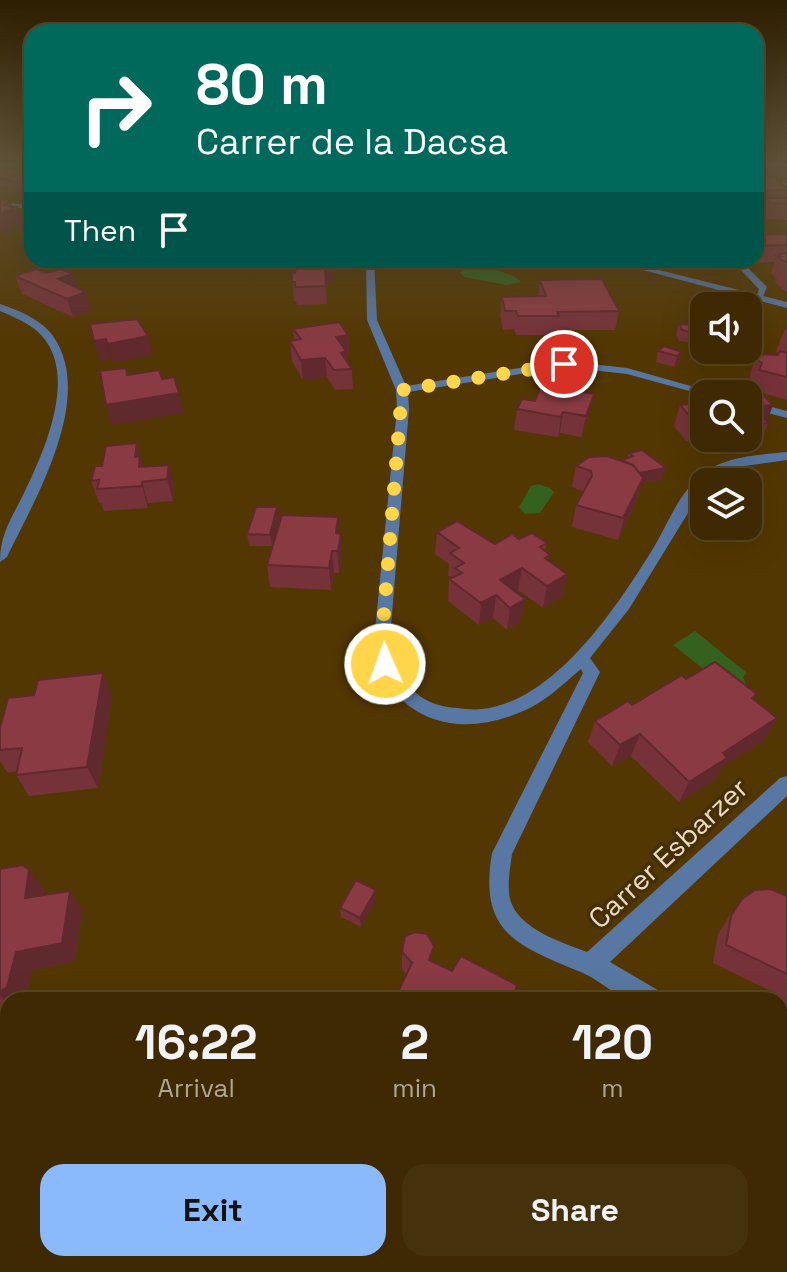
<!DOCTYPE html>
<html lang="en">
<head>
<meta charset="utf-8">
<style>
  body { margin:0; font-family:"Space Grotesk",sans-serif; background:#45310c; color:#f1f3f6; height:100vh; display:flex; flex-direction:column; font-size:30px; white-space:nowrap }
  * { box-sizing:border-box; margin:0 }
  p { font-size:26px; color:#ada699 }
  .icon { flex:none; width:44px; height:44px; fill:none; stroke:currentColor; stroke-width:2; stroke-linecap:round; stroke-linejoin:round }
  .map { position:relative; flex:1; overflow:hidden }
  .details { position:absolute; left:0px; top:992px; width:788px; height:280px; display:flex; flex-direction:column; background:#3e2902; border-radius:24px 24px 0 0; box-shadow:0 8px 32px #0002,0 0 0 2px #574524 }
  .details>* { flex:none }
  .guide { position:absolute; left:24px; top:24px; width:740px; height:244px; border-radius:24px; box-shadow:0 8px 32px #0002,0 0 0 2px #574524; background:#00695c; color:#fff; overflow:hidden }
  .controls { position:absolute; left:690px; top:292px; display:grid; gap:16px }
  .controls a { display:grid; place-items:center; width:72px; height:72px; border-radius:16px; background:#3e2902; box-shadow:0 8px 32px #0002,0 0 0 2px #574524; font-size:40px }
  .pin { position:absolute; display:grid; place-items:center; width:68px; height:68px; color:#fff; margin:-34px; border:4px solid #fff; border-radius:50%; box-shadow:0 2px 8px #0007 }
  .me { position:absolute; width:88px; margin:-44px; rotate:358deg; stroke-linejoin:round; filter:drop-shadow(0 0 6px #0008) }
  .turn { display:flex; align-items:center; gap:28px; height:168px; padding:0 40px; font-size:36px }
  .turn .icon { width:104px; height:104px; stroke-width:2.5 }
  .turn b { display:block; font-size:56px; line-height:68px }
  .then { display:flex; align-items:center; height:76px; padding:0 40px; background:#0003; gap:16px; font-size:30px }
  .eta { display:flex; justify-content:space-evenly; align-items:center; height:136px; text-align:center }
  .eta b { font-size:48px; font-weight:600; line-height:56px }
  .primary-button { display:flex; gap:16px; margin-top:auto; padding:16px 40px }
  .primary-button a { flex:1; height:92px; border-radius:24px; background:#8abafc; color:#111; font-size:32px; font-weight:600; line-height:92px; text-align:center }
  .primary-button a+a { background:#45310c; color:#f1f3f6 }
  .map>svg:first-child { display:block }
  .water { fill:#35611f }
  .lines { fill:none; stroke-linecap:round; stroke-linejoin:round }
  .service { fill:#5877a2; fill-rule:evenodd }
  .minor { fill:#5877a2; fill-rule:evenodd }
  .wall { fill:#763239 }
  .shaded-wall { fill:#60292e }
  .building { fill:#893a42; stroke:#60292e; stroke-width:2 }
  .route { stroke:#ffd54a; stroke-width:14; stroke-dasharray:0 25.2 }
  .labels { text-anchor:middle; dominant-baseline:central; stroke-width:7; stroke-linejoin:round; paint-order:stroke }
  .near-street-label { font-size:28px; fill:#ecdbc2; stroke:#442f09 }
</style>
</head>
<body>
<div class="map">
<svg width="787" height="1272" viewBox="0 0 787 1272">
  <rect width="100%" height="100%" fill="#533702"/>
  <!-- water -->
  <g class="water">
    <path d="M465 268C480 266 512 271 521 282L506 285 465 277 460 273Z"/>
    <path d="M538 484 550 488 554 492 540 513 525 514 519 507 531 486Z"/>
    <path d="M695 631 747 673 743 677 747 687 725 686 673 645Z"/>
  </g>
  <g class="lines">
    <!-- service -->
    <path class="service" d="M731 260H740L767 287 762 299H756L759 289Z"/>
    <!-- minor -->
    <g class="minor">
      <path d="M756 177 787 183V187L756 181Z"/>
      <path d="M0 201 32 206V210L0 205Z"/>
      <path d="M366 260H374L377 320 406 386 564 361 627 368 719 394 704 395 627 374 564 367 408 392 409 409 389 650C400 683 421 707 458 708 465 709 474 710 482 709 556 701 618 605 654 547 668 523 679 494 700 476 723 456 759 455 787 452V460L737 467 704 482V487L629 609 590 658 600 672 512 854C510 868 507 884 510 899 518 929 561 942 587 952L780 778 787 776V796L610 962 661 992 665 1000C655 1000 644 1001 634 1000 618 998 600 981 585 974 520 946 478 936 492 853L583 673 581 669C562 685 544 703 521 712 455 740 394 720 373 650L397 409 396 390 367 320Z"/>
      <path d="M605 260H619L787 302V308Z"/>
      <path d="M0 304C18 310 42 320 53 336 96 397 35 499 7 557L0 562C0 533 12 518 24 493 44 452 78 376 42 336 32 324 14 317 0 311Z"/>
      <path d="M748 401 787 411V418L748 408Z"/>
      <path d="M780 1058 787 1061V1086L780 1084Z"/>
    </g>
  </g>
  <!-- wall -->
  <g class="wall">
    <path d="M756 164H787V178L756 172Z"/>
    <path d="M0 172H32L19 190 0 186Z"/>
    <path d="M756 177 787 188V220L765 219 759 213 761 206H756Z"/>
    <path d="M787 234V291H785L775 282 777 279 771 273 775 262 750 263 747 260H756V235Z"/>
    <path d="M333 260 334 277 326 288 327 304 297 305 296 301H294L292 273H295L302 263Z"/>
    <path d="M47 273 73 274 77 288 91 310 73 317 22 294 15 276Z"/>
    <path d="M540 280 619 311 615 330H556V335H516L514 329 503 330 500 316 502 297 538 296Z"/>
    <path d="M679 324 695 333 692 343 679 341 676 334Z"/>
    <path d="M787 328V400L752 390 755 383 750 380V374L757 354 778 355 779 353 776 352 783 333Z"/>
    <path d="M293 329 348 335 349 354 346 355 347 361 352 369 353 389 335 390 327 377 303 380 292 361 290 341 294 340Z"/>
    <path d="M658 351 682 352 679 362 674 367 656 362Z"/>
    <path d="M748 395 768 423 759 444 706 450 697 440 686 441 674 426 680 405 689 404 690 401 704 400V438H748Z"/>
    <path d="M517 409 589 414 581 437 560 433 558 437 514 430Z"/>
    <path d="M137 443 143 467 169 465 174 487 173 501 148 503V508L104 511 101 503H99L91 481 102 466Z"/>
    <path d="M629 453 662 479 641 483 637 499 618 540 572 527 576 505 584 492 572 487 576 466 620 460 628 457Z"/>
    <path d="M277 507 279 519 272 546H249L247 534Z"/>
    <path d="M437 532 495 544 519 539 547 543 545 551 549 561 567 574 563 596 543 608 518 590 516 592 521 621 507 630 493 618 479 625 448 601 449 579 452 578 448 575 449 564 435 554Z"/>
    <path d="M340 534 342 556 339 573H334L331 590 270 587 267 565Z"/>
    <path d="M686 679 754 699 777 718 764 740 722 767 716 779 679 802 631 756 612 766 588 742 595 721 632 705Z"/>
    <path d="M112 695 98 788 29 796 16 775 17 771 8 773 0 761V728Z"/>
    <path d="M0 869 29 870 43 889V895L82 910 75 961 32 970 25 1000H8V1011L0 1012Z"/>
    <path d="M787 896V1006L780 1002V1000L773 999 775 993 713 963 718 934 728 918 742 899Z"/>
    <path d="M376 900 361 927 341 917 340 908Z"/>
    <path d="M402 952 432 962 452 971 517 985 406 975 402 969Z"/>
    <path d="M684 1264H780L787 1272H689Z"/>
  </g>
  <!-- shaded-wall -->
  <g class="shaded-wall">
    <path d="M32 176V185L19 190 16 182Z"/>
    <path d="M11 202 13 208 16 207 21 223 2 232 0 227V214L3 205Z"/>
    <path d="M333 260 334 277 326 288 327 304 325 270Z"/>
    <path d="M73 274 78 292 63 298 58 279Z"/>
    <path d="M86 292 91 310 73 317 67 299Z"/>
    <path d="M348 335 349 354 346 355 347 369 336 337Z"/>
    <path d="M148 336 152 355 113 363 108 344Z"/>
    <path d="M106 339 111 358 100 361 94 341Z"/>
    <path d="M682 352 679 362 674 367 677 356Z"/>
    <path d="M325 358 327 377 303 380 301 360Z"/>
    <path d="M179 393 184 413 112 425 106 405Z"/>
    <path d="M594 394 589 414 581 437 586 416Z"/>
    <path d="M773 405 766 424 752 407Z"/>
    <path d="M563 412 560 433 558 437 561 417Z"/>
    <path d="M137 443 146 478V481L135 457Z"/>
    <path d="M169 465 174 487 173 501 167 479Z"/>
    <path d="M666 468 662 479 641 483 637 499 618 540 637 473Z"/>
    <path d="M142 482 148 503V508L142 486Z"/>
    <path d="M277 507 279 519 272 546 270 535Z"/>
    <path d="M338 517 342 556 339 573 336 533Z"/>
    <path d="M332 551 334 573 331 590 329 568Z"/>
    <path d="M522 568 518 590 501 600 500 580Z"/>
    <path d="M567 574 563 596 543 608 547 586Z"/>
    <path d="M496 595 493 618 479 625 481 603Z"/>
    <path d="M525 599 521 621 507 630 510 608Z"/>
    <path d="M103 673 112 695 98 788 87 767Z"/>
    <path d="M777 718 764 740 722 767 716 779 679 802 689 782 723 753Z"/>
    <path d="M640 734 631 756 612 766 620 745Z"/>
    <path d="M29 870 43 889 40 916 25 898Z"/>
    <path d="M376 890V900L361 927 360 918Z"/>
    <path d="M70 891 82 910 75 961 32 970 25 1000H8V1003L0 995V992L16 952Z"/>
    <path d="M124 1264H143L136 1272H117Z"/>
  </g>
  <!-- building -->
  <g class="building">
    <path d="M9 169 32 172V176L16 182 0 178V172Z"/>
    <path d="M756 177H774L787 188V190L756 191V186H758L756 184Z"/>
    <path d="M764 198H787V204L770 203Z"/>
    <path d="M0 200 11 202 3 205 16 207 0 214Z"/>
    <path d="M787 234V245L756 246V235Z"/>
    <path d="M787 253V262L783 261 777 256H781L779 254Z"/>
    <path d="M309 260H333L325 270 326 286 295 287V282H292V273H295L297 262 302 263Z"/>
    <path d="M36 269 47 273 61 269 73 274 58 279 86 292 67 299 15 276Z"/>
    <path d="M602 279 619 311 557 312 559 316H518L516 311H505L502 297 546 296 540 280Z"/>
    <path d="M137 319 148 336 108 344 106 339 94 341 90 324Z"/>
    <path d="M339 322 348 335 336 337 346 351 341 353 352 369 334 370 325 358 301 360 290 341 301 339 293 329Z"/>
    <path d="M679 324 693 325 695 333 682 330Z"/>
    <path d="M664 346 682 352 677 356 658 351Z"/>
    <path d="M780 351 787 353V377L759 370 762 363 757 360V354L778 355Z"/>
    <path d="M126 368 127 375 159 370 162 379 174 377 179 393 106 405 100 371Z"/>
    <path d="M541 385 594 394 586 416 563 412 561 417 517 409 522 399 535 401Z"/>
    <path d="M762 394 773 405 752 407 768 423 748 425V395Z"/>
    <path d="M704 400V419L693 420 680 405 692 404 690 401Z"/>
    <path d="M137 443 135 457 140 456 139 467 169 465 167 479 142 482V486L97 489 99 480 91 481 95 466H102L106 446Z"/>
    <path d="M642 450 666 468 639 473 633 465 621 460 633 456 629 453Z"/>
    <path d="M607 456 633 465 643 478 623 518 576 505 592 476 591 471 576 466 589 457Z"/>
    <path d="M256 507H277L270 535 247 534Z"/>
    <path d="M282 515 338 517 336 533 341 534 338 551H332L329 568 267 565Z"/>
    <path d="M457 521 495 544 512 534 519 539 532 533 547 543 540 547 550 555 545 558 567 574 547 586 522 568 500 580 525 599 510 608 496 595 481 603 449 579 462 573 455 568 464 563 450 553 459 548 437 532Z"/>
    <path d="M715 662 757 694 752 698 777 718 723 753 727 758 689 782 640 734 620 745 595 721 628 701 632 705 682 675 686 679Z"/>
    <path d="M103 673 87 767 16 775 22 748 0 750V728L8 698 34 695 38 680Z"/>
    <path d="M23 865 29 870 25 898 70 891 62 943 16 952 7 987 0 992V869Z"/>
    <path d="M356 880 376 890 360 918 340 908Z"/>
    <path d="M771 889 787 896V974L726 945 731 916 742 899 755 890Z"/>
    <path d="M415 932 427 934 434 946 429 960 452 971 461 956 517 985 512 1000H394L412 963 402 952 405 936Z"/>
    <path d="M780 1129 787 1137V1272H710L704 1264H780Z"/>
    <path d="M0 1134H8V1264H124L117 1272H0Z"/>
  </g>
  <!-- sky -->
  <linearGradient id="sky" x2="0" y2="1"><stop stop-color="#2e1e01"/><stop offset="0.48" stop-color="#605339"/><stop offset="1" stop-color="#605339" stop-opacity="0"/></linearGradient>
  <rect width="787" height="342" fill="url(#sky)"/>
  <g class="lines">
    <!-- route -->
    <path class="route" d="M385 664 381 650 402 390 564 364"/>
  </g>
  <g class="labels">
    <!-- near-street labels -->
    <g class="near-street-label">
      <text transform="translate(668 853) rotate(-43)">Carrer Esbarzer</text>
    </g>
  </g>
</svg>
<div class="controls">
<a><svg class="icon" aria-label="sound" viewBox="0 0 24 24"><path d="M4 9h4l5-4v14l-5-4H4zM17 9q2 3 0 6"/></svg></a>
<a><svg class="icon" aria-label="search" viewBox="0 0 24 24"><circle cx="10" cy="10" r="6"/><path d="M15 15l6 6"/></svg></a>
<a><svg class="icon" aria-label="layers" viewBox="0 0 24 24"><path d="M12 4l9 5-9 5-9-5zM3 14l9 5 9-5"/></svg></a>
</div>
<div class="pin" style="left:564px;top:364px;background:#d93025"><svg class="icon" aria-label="arrive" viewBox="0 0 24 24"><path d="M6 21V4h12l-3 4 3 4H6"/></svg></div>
<svg class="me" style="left:385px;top:664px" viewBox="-20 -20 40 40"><circle r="17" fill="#ffd54a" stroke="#fff" stroke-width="3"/><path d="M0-11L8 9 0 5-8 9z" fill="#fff"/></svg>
<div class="guide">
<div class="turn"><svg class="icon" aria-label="right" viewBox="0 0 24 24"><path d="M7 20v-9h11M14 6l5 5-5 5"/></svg><div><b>80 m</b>Carrer de la Dacsa</div></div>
<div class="then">Then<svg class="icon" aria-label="arrive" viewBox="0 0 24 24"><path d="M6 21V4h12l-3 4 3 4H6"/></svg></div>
</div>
<section class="details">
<div class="eta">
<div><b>16:22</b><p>Arrival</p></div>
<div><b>2</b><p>min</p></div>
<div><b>120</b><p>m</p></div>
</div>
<div class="primary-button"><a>Exit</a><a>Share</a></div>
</section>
</div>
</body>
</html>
